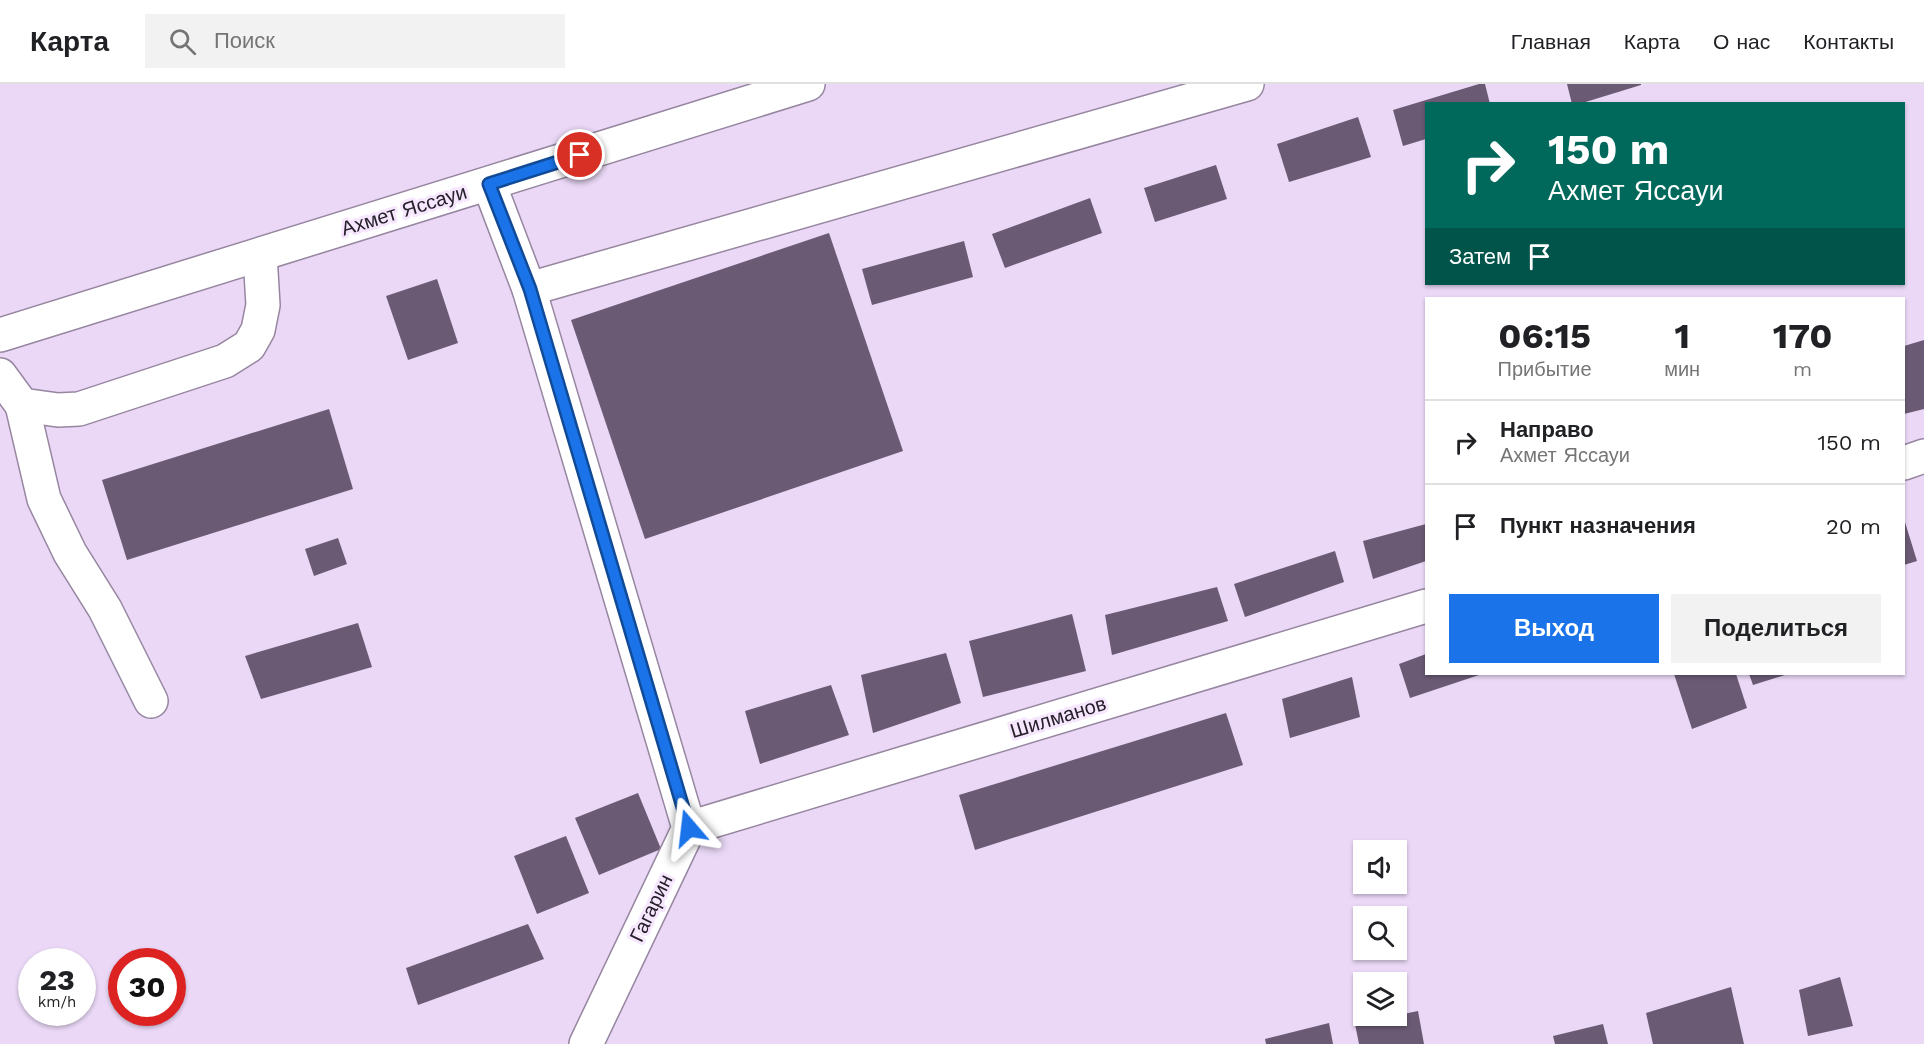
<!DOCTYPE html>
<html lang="ru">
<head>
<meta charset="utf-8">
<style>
  body { margin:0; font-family:"Work Sans",sans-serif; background:#f2f2f2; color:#202124; height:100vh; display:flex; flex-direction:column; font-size:22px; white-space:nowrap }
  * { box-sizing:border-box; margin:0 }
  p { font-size:20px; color:#757577 }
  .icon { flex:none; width:33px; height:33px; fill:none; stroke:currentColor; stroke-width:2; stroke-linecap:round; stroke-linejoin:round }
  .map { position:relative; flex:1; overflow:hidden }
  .sheet { position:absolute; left:1425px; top:213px; width:480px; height:378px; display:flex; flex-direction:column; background:#fff; border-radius:0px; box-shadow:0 2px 4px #0004 }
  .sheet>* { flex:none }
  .hud { position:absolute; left:1425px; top:18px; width:480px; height:183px; border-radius:0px; box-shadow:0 2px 4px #0004; background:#00695c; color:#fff; overflow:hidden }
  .buttons { position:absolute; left:1353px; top:756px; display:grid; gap:12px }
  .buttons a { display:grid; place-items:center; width:54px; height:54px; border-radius:0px; background:#fff; box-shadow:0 2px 4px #0004; font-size:30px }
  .speed { position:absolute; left:18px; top:864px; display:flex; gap:12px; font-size:30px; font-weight:700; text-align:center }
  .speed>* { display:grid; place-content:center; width:78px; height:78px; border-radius:50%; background:#fff; box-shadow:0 2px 4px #0004; line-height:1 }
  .speed small { font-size:15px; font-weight:400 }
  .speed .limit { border:9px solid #d22; background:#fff; color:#111 }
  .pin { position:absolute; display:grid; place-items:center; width:51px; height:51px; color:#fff; margin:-26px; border:3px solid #fff; border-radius:50%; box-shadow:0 2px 6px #0007 }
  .me { position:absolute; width:66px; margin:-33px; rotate:343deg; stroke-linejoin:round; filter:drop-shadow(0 0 4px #0008) }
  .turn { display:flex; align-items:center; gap:21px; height:126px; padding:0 24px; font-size:27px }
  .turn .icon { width:78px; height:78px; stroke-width:2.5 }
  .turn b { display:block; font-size:42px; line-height:51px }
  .then { display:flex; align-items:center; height:57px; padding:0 24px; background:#0003; gap:12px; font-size:22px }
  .eta { display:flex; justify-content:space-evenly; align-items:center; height:102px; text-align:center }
  .eta b { font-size:36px; font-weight:700; line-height:42px }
  .primary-button { display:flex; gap:12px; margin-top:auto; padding:12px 24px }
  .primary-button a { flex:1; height:69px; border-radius:0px; background:#1a73e8; color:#fff; font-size:24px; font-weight:700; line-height:69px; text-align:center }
  .primary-button a+a { background:#f2f2f2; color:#202124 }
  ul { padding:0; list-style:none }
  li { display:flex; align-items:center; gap:18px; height:84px; padding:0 24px; border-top:2px solid #e0e0e0 }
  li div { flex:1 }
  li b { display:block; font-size:22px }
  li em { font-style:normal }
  header { display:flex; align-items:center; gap:36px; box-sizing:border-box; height:84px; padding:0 30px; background:#fff; border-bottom:2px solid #e0e0e0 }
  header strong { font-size:28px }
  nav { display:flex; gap:33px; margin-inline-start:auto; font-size:21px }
  .search { width:420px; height:54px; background:#f2f2f2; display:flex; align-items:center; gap:15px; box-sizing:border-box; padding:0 21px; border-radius:0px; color:#757577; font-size:22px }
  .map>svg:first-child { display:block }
  .building { fill:#6a5a74 }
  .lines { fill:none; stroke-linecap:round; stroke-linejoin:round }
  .minor-casing { stroke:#9686a0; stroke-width:36 }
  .major-casing { stroke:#9686a0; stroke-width:36 }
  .minor { stroke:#fff; stroke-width:33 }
  .major { stroke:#fff; stroke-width:33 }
  .route-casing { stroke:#114b97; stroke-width:15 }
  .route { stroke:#1a73e8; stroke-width:10 }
  .labels { text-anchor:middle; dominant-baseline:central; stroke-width:6; stroke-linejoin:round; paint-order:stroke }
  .street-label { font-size:20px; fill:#26202a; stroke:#f6e7ff }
</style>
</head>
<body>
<header>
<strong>Карта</strong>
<div class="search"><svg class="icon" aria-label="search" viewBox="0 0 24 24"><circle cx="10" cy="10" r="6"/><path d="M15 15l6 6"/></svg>Поиск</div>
<nav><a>Главная</a><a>Карта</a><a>О нас</a><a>Контакты</a></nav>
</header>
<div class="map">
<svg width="1924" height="960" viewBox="0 0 1924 960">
  <rect width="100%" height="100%" fill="#ead8f6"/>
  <!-- building -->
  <g class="building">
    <path d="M1479 0H1485L1490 20H1426V55L1403 62 1393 26Z"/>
    <path d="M1567 0H1641V1L1579 20H1572Z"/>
    <path d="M1358 33 1371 73 1289 98 1277 60Z"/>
    <path d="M1216 81 1227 115 1155 138 1144 104Z"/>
    <path d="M1090 114 1102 149 1005 184 992 150Z"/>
    <path d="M829 149 903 367 645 455 571 236Z"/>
    <path d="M964 157 973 193 872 221 862 185Z"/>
    <path d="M437 195 458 259 408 276 386 212Z"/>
    <path d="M1924 256V325L1904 330V262Z"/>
    <path d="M329 325 353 405 127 476 102 396Z"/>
    <path d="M1904 435 1917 477 1904 481Z"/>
    <path d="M1426 440V477L1373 495 1363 457Z"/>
    <path d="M338 454 347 480 314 492 305 465Z"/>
    <path d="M1335 467 1344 498 1245 533 1234 500Z"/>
    <path d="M1217 503 1228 537 1112 571 1105 531Z"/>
    <path d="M1072 530 1086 587 983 613 969 557Z"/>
    <path d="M358 539 372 583 261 615 245 572Z"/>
    <path d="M946 569 961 619 873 649 861 591Z"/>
    <path d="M1426 570V590H1482L1410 614 1399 580Z"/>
    <path d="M1674 590H1736L1747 624 1692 645Z"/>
    <path d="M1749 590H1788L1753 601Z"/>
    <path d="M1352 593 1360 633 1290 654 1282 615Z"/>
    <path d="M831 601 849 651 760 680 745 627Z"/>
    <path d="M1226 629 1243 681 975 766 959 711Z"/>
    <path d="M638 709 661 765 599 791 575 734Z"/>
    <path d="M566 752 589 809 537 830 514 772Z"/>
    <path d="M528 840 544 875 418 921 406 884Z"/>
    <path d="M1840 893 1853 942 1808 952 1799 906Z"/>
    <path d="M1731 903 1744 960H1653L1646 929Z"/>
    <path d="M1418 927 1424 960H1359L1355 940Z"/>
    <path d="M1329 939 1333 960H1266L1265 955Z"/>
    <path d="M1603 940 1608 960H1555L1553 952Z"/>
  </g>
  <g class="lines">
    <!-- minor casing -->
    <g class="minor-casing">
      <g id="minor">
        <path d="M489 100 529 205 689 744 586 960"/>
        <path d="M529 205 1247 0"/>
        <path d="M0 291 22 321 58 326 79 325 225 277 249 262 258 246 263 221 260 171"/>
        <path d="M22 321 44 415 70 469 105 525 151 617"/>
        <path d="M1904 379 1924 372"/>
        <path d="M689 744 1426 522"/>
      </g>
    </g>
    <!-- major casing -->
    <g class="major-casing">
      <path id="major" d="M0 251 808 0"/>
    </g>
    <!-- minor -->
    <use href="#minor" class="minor"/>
    <!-- major -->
    <use href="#major" class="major"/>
  </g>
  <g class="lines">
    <!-- route casing -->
    <g class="route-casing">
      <path id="route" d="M580 71 489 100 530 205 689 744"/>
    </g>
    <!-- route -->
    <use href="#route" class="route"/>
  </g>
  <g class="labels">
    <!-- street labels -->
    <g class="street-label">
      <text transform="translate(404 126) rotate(-17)">Ахмет Яссауи</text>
      <text transform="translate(1058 633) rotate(-17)">Шилманов</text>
      <text transform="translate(651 824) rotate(-64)">Гагарин</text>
    </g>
  </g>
</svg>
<div class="buttons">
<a><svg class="icon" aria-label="sound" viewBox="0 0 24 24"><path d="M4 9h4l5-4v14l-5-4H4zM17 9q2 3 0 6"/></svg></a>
<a><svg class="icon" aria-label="search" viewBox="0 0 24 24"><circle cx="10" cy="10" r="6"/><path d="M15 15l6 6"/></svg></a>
<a><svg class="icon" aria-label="layers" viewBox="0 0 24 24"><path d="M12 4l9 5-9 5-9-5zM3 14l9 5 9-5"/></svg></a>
</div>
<div class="speed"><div>23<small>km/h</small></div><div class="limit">30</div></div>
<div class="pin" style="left:580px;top:71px;background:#d93025"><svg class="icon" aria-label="arrive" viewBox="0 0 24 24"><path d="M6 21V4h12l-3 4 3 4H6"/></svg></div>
<svg class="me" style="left:689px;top:744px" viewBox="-20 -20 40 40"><path d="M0-17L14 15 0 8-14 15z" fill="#1a73e8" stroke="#fff" stroke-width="4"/></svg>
<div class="hud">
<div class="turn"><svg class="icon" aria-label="right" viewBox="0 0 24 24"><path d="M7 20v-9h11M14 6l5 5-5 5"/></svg><div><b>150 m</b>Ахмет Яссауи</div></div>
<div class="then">Затем<svg class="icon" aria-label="arrive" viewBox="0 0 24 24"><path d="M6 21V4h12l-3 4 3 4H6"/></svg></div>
</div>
<section class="sheet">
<div class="eta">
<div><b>06:15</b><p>Прибытие</p></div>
<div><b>1</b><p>мин</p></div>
<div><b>170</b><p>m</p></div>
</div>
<ul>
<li><svg class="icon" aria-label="right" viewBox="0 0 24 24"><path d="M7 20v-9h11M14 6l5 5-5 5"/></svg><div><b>Направо</b><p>Ахмет Яссауи</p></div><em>150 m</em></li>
<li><svg class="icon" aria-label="arrive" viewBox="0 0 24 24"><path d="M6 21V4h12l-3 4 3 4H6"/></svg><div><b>Пункт назначения</b></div><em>20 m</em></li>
</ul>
<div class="primary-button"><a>Выход</a><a>Поделиться</a></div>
</section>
</div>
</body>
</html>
